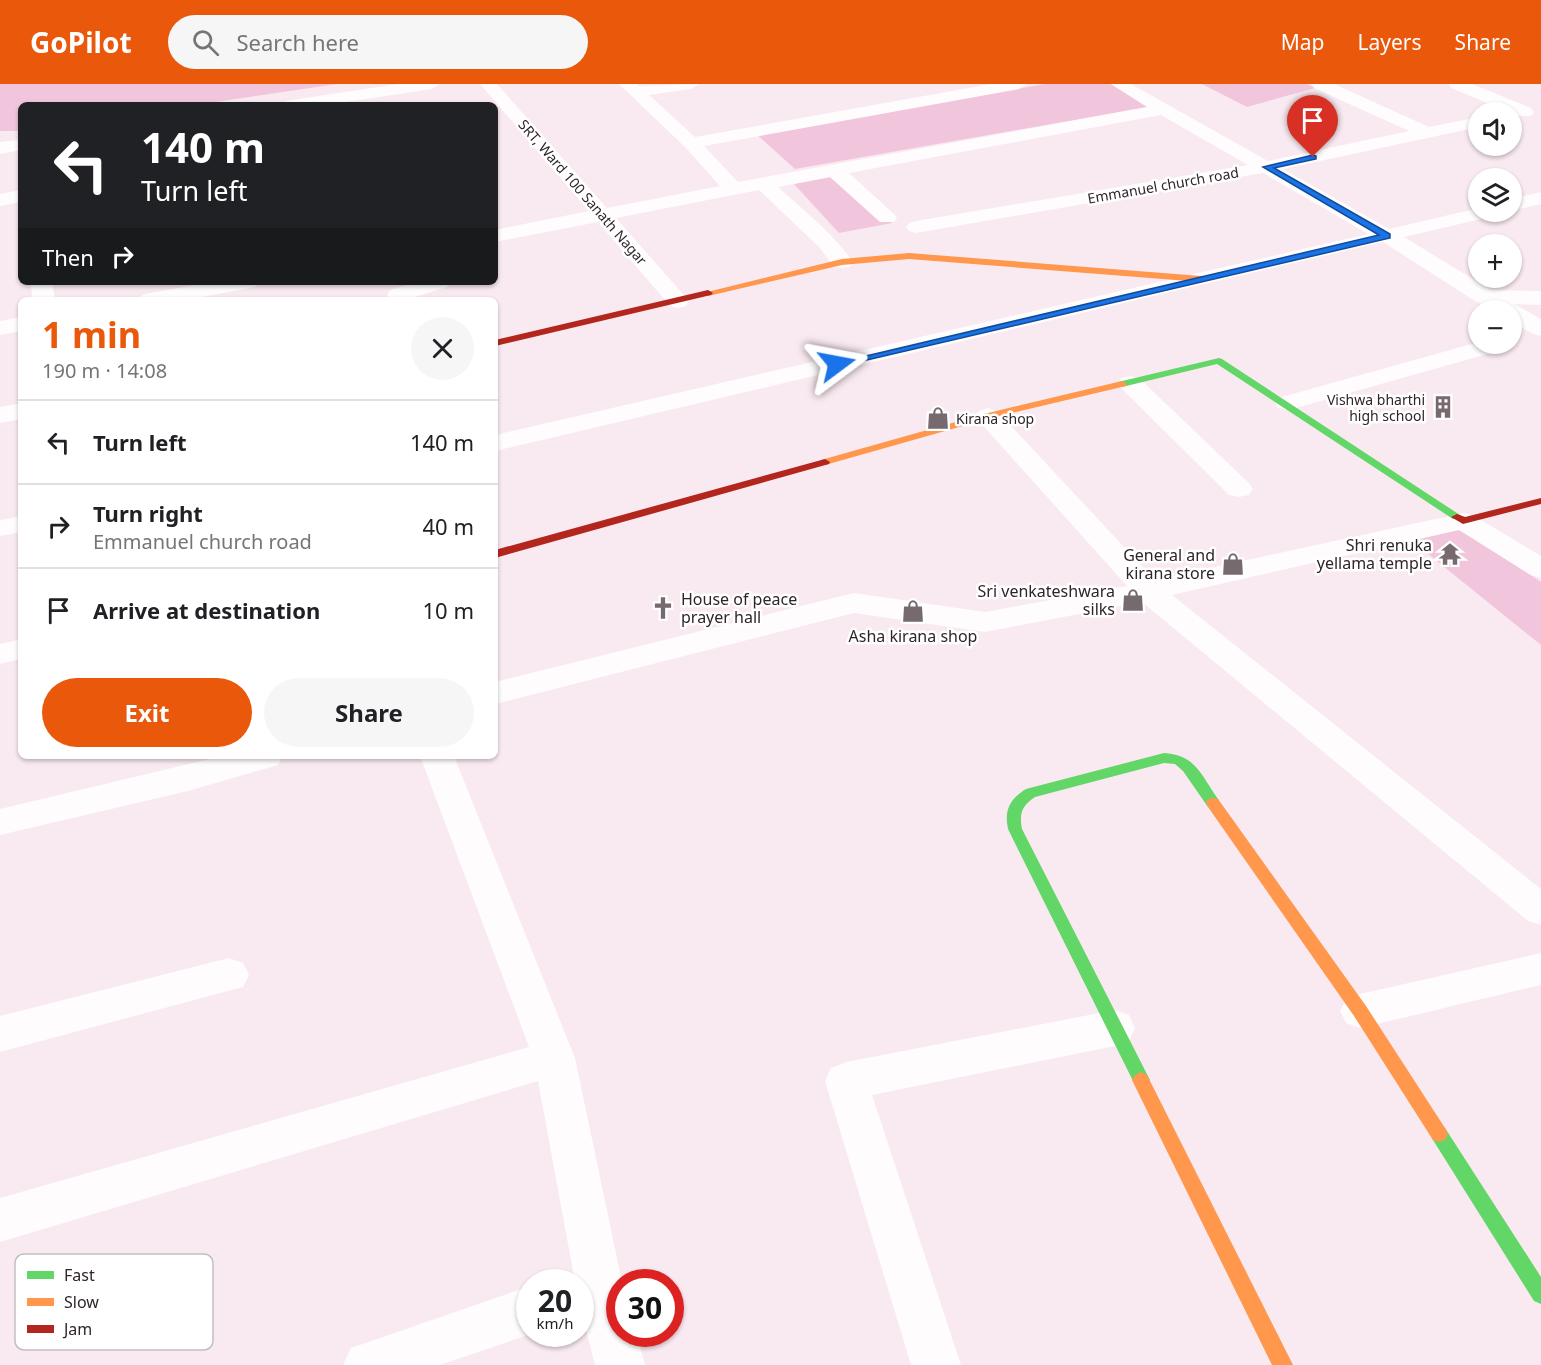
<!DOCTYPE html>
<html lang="en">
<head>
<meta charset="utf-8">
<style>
  body { margin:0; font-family:"Noto Sans",sans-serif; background:#f6f6f6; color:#202124; height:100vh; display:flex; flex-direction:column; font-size:22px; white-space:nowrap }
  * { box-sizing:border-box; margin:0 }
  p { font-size:20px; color:#757577 }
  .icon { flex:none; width:33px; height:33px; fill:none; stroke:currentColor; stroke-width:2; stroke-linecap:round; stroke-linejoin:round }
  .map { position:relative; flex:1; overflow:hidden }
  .drawer { position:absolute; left:18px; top:213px; width:480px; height:462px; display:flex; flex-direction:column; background:#fff; border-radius:9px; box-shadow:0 2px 4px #0004 }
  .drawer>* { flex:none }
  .guide { position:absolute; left:18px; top:18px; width:480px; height:183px; border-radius:9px; box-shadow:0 2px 4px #0004; background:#202124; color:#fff; overflow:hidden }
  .fabs { position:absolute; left:1468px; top:18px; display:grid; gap:12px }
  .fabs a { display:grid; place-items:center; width:54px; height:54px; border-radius:50%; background:#fff; box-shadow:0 2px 4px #0004; font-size:30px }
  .speed { position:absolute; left:516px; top:1185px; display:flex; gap:12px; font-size:30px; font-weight:700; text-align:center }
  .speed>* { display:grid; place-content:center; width:78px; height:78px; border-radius:50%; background:#fff; box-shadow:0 2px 4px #0004; line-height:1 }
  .speed small { font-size:15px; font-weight:400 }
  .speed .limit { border:9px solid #d22; background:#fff; color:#111 }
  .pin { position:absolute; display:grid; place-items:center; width:51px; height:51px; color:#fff; margin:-62px -26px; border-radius:50% 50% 50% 0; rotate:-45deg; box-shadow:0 0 6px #0007 }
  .pin .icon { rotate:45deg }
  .me { position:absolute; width:66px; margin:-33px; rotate:77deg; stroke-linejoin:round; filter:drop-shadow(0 0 4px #0008) }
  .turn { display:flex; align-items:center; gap:21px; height:126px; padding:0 24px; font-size:27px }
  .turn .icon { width:78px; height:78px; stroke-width:2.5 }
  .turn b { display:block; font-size:42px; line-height:51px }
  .then { display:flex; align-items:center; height:57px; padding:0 24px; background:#0003; gap:12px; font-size:22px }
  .round { display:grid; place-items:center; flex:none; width:63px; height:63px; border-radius:32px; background:#f6f6f6 }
  .head { display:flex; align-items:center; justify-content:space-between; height:102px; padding:0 24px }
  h1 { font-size:36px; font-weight:700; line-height:45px; color:#ea580c }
  .primary-button { display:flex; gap:12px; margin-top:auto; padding:12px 24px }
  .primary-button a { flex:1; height:69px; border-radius:36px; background:#ea580c; color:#fff; font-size:24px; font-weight:700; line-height:69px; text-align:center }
  .primary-button a+a { background:#f6f6f6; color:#202124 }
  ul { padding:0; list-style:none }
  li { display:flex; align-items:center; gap:18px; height:84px; padding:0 24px; border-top:2px solid #e0e0e0 }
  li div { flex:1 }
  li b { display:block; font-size:22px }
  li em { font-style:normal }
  header { display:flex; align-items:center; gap:36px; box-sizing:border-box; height:84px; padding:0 30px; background:#ea580c; color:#fff }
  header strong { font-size:28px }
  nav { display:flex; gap:33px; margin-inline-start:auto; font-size:21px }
  .search { width:420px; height:54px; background:#f6f6f6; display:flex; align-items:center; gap:15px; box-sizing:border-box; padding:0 21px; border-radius:33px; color:#757577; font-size:22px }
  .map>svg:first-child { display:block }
  .green { fill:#f1c6dc }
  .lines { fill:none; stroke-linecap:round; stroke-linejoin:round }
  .street { fill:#fefcfd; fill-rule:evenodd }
  .fast { fill:#63d668; fill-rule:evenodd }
  .slow { fill:#ff974d; fill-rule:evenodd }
  .jam { fill:#b3261e; fill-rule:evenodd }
  .route { fill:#1a73e8; stroke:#114b97; stroke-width:1.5 }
  .labels { text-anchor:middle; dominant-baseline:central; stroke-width:5; stroke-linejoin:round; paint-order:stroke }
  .far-street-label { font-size:14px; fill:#2f2529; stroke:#fff }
  .far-poi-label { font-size:14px; fill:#2f2529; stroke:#fff; text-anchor:end }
  .poi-label { font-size:16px; fill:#2f2529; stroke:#fff; text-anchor:end }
  .key { fill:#fff; stroke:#c1bebf; stroke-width:1.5 }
  .key-label { font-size:16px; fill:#2f2529 }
</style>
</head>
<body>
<header>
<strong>GoPilot</strong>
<div class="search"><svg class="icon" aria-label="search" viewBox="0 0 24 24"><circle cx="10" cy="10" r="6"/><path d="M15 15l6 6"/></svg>Search here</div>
<nav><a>Map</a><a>Layers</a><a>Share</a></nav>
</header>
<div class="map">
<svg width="1541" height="1281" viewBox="0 0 1541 1281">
  <rect width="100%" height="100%" fill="#f9e9f1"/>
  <!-- green -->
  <g class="green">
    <path d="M0 0H337L195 21H21V47H0Z"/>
    <path d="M1045 0H1111L1148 23 795 85 755 49Z"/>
    <path d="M1202 0H1307L1315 4 1247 23Z"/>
    <path d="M836 92 892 139 839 149 794 100Z"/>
    <path d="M1457 443 1541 498V561L1411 456Z"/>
  </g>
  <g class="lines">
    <!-- street -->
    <g class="street">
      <path d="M398 0H440L432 5 326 21H283L286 17 292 16Z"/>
      <path d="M480 0H497L607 124 720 102 685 63 619 0H637L639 2 699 0 691 5 649 11 695 53 991 0H1027L1019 5 704 62 738 98 1147 23 1111 0H1131L1268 77 1409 47 1314 4 1312 0H1334L1429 43 1479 33V43L1283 85 1389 145 1479 124V128H1497L1494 132 1404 153 1491 206 1541 207V221L1514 220 1541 235V252L1533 250 1512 238V226H1494L1475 217 1383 158 495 367V351L1368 150 1263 89 916 149 909 147 906 143 909 139 916 137 1248 81 1161 31 849 89 894 130 897 134 894 138H880L830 93 778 103C803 126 833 149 853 178L850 183 842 184 834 183 820 164 759 106 616 134 689 217 686 222 678 224 670 222 598 138 495 158V146L589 127Z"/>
      <path d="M1449 0H1472L1531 24 1534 28 1531 32H1519L1451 4Z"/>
      <path d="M21 56V66L0 70V58Z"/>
      <path d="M21 106V118L0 122V110Z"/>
      <path d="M1541 108V120L1512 127V115Z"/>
      <path d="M30 198H52L55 216H33Z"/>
      <path d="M212 198H258L255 203 186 216H139L142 211 150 209Z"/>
      <path d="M417 198H450L447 203 411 214 412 216H390L387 211 390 206Z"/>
      <path d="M21 233V247L0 251V237Z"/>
      <path d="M1479 258 1509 260 1505 265 1296 324 1287 326 1278 324 1275 319 1278 314Z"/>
      <path d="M1130 292 1139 294 1249 399 1253 405 1249 411 1239 413 1229 411 1121 304 1118 299 1121 294Z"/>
      <path d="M21 319V335L0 339V323Z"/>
      <path d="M988 324 997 327 1155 496 1463 429 1473 431 1541 472V494L1531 491 1459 446 1172 511 1541 805V841L1528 837 1142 518 985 548 854 529 495 620V598L854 509 985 528 1127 502 979 337 975 332 979 327Z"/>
      <path d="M21 432V448L0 452V436Z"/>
      <path d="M21 555V575L0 580V560Z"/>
      <path d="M222 672H283L278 681 188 707 0 751V725Z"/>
      <path d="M420 672H454L575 974 622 1198H620V1250H636L645 1281H595L580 1223V1198H575L538 997 0 1158V1114L529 963Z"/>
      <path d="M1541 869V901L1360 944 1346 939 1340 927 1346 915 1360 910Z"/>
      <path d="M229 874 243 879 249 891 243 903 0 968V932Z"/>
      <path d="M1115 926 1129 931 1135 944 1129 957 1115 962 872 1011 961 1281H911L825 997 831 984 846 978Z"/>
      <path d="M530 1202 531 1250 440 1281H343L351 1264Z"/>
    </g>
    <!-- fast -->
    <g class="fast">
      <path d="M1219 274 1222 275 1463 433 1461 435H1453L1217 280 1122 303 1117 300 1118 298Z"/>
      <path d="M1164 669C1196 671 1201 691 1218 715L1220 719 1218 723H1208L1183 687 1175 680 1164 679 1035 713C1022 722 1019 729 1022 745L1150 996 1147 1001 1141 1004 1135 1001 1008 745C1004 726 1010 715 1026 705Z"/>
      <path d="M1439 1042 1445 1044 1541 1193V1220L1534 1217 1433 1056 1430 1050 1433 1044Z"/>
    </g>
    <!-- slow -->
    <g class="slow">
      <path d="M909 169 1201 192 1205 195 1201 198 909 175 842 181 708 212 703 209 842 175Z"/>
      <path d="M1122 297 1127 300 1126 302 991 334 825 381 820 378 821 376 984 330Z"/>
      <path d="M1213 714 1218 715 1366 922 1445 1044 1448 1050 1445 1056 1439 1058 1433 1056 1354 932 1208 723 1206 719 1208 715Z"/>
      <path d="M1141 988 1147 991 1293 1281H1272L1132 996 1135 991Z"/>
    </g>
    <!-- jam -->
    <g class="jam">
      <path d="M708 206 713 209 711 211 495 262V256Z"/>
      <path d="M825 375 830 378 829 380 495 474V466Z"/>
      <path d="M1541 414V420L1463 440 1451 433 1457 430 1465 433Z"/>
    </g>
  </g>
  <!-- route -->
  <path class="route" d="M1313 71 1316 72V75L1274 84 1390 150V154L837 283 832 280 1379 151 1263 83Z"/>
  <!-- icons -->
  <defs>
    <g id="building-bare" transform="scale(1.8)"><path d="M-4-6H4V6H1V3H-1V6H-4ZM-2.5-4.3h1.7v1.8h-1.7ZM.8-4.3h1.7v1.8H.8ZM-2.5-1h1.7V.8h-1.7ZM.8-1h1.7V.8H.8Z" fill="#766a6f" stroke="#fff" stroke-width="2.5" paint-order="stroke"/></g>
    <g id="shop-bare" transform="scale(1.8)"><path d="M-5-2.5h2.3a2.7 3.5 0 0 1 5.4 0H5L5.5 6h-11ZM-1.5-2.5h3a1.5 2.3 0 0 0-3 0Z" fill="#766a6f" stroke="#fff" stroke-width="2.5" paint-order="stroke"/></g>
    <g id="temple-bare" transform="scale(1.8)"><path d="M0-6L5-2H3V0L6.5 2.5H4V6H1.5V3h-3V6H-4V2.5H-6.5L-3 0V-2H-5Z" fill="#766a6f" stroke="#fff" stroke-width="2.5" paint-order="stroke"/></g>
    <g id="church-bare" transform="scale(1.8)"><path d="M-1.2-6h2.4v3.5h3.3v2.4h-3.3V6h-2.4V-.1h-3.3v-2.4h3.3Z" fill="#766a6f" stroke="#fff" stroke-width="2.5" paint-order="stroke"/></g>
  </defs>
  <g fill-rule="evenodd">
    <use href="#building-bare" x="1443" y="323"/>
    <use href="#shop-bare" x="938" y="334"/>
    <use href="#temple-bare" x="1450" y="470"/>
    <use href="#shop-bare" x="1233" y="480"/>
    <use href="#shop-bare" x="1133" y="516"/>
    <use href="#church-bare" x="663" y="524"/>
    <use href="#shop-bare" x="913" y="527"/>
  </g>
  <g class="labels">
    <!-- far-street labels -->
    <g class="far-street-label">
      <text transform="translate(1163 101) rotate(-10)">Emmanuel church road</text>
      <text transform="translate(583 108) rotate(49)">SRT, Ward 100 Sanath Nagar</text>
    </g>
    <!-- far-poi labels -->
    <g class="far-poi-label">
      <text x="1425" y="315">Vishwa bharthi<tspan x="1425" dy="16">high school</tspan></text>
      <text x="956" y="334" text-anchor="start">Kirana shop</text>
    </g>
    <!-- poi labels -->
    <g class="poi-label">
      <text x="1432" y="461">Shri renuka<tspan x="1432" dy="18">yellama temple</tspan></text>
      <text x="1215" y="471">General and<tspan x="1215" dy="18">kirana store</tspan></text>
      <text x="1115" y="507">Sri venkateshwara<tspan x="1115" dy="18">silks</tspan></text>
      <text x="681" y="515" text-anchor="start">House of peace<tspan x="681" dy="18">prayer hall</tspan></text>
      <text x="913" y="552" text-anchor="middle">Asha kirana shop</text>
    </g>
  </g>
  <!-- legend -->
  <rect x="15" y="1170" width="198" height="96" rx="9" class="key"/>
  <rect x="27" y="1187" width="27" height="8" fill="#63d668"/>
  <rect x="27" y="1214" width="27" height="8" fill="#ff974d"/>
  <rect x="27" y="1241" width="27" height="8" fill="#b3261e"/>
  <g class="key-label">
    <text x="64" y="1197">Fast</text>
    <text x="64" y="1224">Slow</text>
    <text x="64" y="1251">Jam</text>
  </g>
</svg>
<div class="fabs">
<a><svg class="icon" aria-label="sound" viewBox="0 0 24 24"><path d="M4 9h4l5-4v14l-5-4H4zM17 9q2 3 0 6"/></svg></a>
<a><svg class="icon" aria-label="layers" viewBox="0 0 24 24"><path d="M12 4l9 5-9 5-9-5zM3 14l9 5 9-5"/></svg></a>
<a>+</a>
<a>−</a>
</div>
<div class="speed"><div>20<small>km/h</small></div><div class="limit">30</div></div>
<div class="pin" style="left:1313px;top:73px;background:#d93025"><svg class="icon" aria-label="arrive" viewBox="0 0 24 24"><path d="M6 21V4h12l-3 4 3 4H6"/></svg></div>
<svg class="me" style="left:837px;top:280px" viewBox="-20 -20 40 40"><path d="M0-17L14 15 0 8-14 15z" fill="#1a73e8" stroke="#fff" stroke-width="4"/></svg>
<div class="guide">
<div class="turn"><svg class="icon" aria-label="left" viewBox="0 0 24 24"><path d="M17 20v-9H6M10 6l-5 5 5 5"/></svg><div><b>140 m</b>Turn left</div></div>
<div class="then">Then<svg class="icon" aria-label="right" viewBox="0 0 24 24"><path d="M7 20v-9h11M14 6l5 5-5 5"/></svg></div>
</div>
<section class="drawer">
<div class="head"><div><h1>1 min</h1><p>190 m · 14:08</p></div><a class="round"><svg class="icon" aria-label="close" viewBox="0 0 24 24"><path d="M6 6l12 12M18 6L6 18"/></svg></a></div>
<ul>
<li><svg class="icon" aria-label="left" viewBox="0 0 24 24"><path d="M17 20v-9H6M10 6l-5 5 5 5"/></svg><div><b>Turn left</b></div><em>140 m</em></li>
<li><svg class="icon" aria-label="right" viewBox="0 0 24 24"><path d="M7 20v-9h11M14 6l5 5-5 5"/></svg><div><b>Turn right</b><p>Emmanuel church road</p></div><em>40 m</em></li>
<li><svg class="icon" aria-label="arrive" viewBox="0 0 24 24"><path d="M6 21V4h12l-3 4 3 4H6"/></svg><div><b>Arrive at destination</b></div><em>10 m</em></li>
</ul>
<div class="primary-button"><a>Exit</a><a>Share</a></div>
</section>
</div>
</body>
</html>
